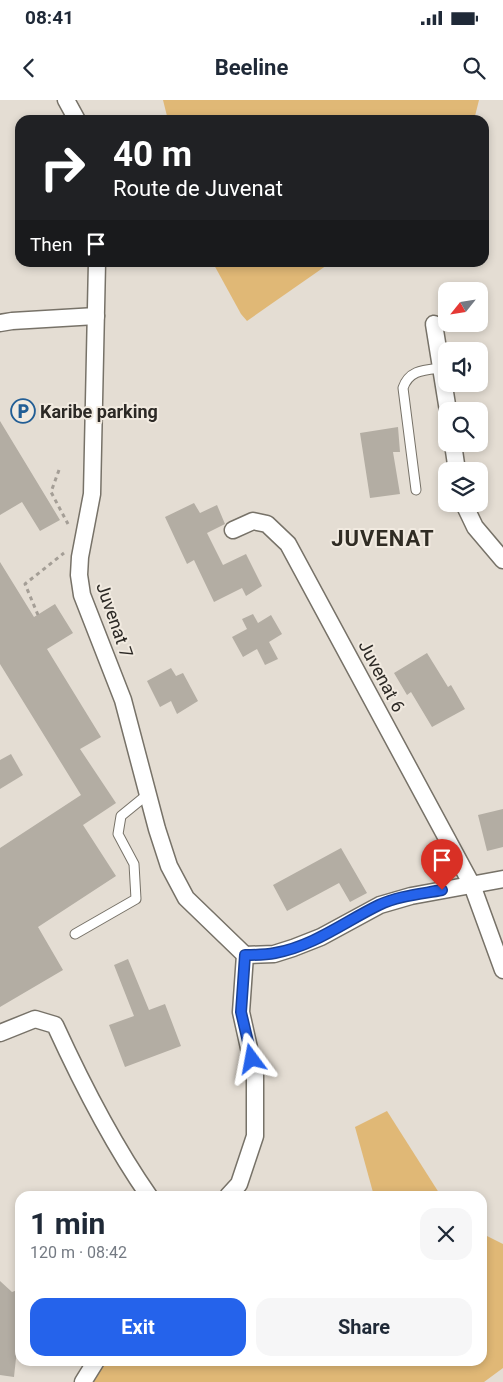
<!DOCTYPE html>
<html lang="en">
<head>
<meta charset="utf-8">
<style>
  body { margin:0; font-family:Roboto,sans-serif; background:#f6f6f7; color:#1f2937; height:100vh; display:flex; flex-direction:column; font-size:19px; white-space:nowrap }
  * { box-sizing:border-box; margin:0 }
  p { font-size:16px; color:#747a83 }
  .icon { flex:none; width:28px; height:28px; fill:none; stroke:currentColor; stroke-width:2; stroke-linecap:round; stroke-linejoin:round }
  .map { position:relative; flex:1; overflow:hidden }
  .drawer { position:absolute; left:15px; top:1091px; width:472px; height:175px; display:flex; flex-direction:column; background:#fff; border-radius:15px; box-shadow:0 2px 8px #0003 }
  .drawer>* { flex:none }
  .guide { position:absolute; left:15px; top:15px; width:474px; height:152px; border-radius:15px; box-shadow:0 2px 8px #0003; background:#202124; color:#fff; overflow:hidden }
  .needle { width:32px; rotate:240deg }
  .buttons { position:absolute; left:438px; top:182px; display:grid; gap:10px }
  .buttons a { display:grid; place-items:center; width:50px; height:50px; border-radius:10px; background:#fff; box-shadow:0 2px 8px #0003; font-size:25px }
  .pin { position:absolute; display:grid; place-items:center; width:42px; height:42px; color:#fff; margin:-51px -21px; border-radius:50% 50% 50% 0; rotate:-45deg; box-shadow:0 0 5px #0007 }
  .pin .icon { rotate:45deg }
  .me { position:absolute; width:55px; margin:-28px; rotate:347deg; stroke-linejoin:round; filter:drop-shadow(0 0 4px #0008) }
  .turn { display:flex; align-items:center; gap:18px; height:105px; padding:0 15px; font-size:22px }
  .turn .icon { width:65px; height:65px; stroke-width:2.5 }
  .turn b { display:block; font-size:35px; line-height:42px }
  .then { display:flex; align-items:center; height:48px; padding:0 15px; background:#0003; gap:10px; font-size:19px }
  .round { display:grid; place-items:center; flex:none; width:52px; height:52px; border-radius:15px; background:#f6f6f7 }
  .overview { display:flex; align-items:center; justify-content:space-between; height:85px; padding:0 15px }
  h1 { font-size:30px; font-weight:700; line-height:38px }
  .button { display:flex; gap:10px; margin-top:auto; padding:10px 15px }
  .button a { flex:1; height:58px; border-radius:15px; background:#2563eb; color:#fff; font-size:20px; font-weight:700; line-height:58px; text-align:center }
  .button a+a { background:#f6f6f7; color:#1f2937 }
  .status { display:flex; justify-content:space-between; align-items:center; height:35px; padding:0 25px; background:#fff; direction:ltr }
  .status svg { height:14px; fill:currentColor }
  header { display:flex; justify-content:space-between; align-items:center; height:65px; padding:0 15px; background:#fff; font-size:22px; font-weight:700 }
  .map>svg:first-child { display:block }
  .green { fill:#e0b876 }
  .building { fill:#b3ada3 }
  .lines { fill:none; stroke-linecap:round; stroke-linejoin:round }
  .lane-casing { stroke:#777268; stroke-width:11 }
  .street-casing { stroke:#777268; stroke-width:19 }
  .path { stroke:#a49e96; stroke-width:3; stroke-dasharray:4 4; stroke-linecap:butt }
  .lane { stroke:#fff; stroke-width:9 }
  .street { stroke:#fff; stroke-width:16 }
  .route-casing { stroke:#184099; stroke-width:12 }
  .route { stroke:#2563eb; stroke-width:9 }
  .labels { text-anchor:middle; dominant-baseline:central; stroke-width:4; stroke-linejoin:round; paint-order:stroke }
  .poi-label { font-size:18px; font-weight:bold; fill:#2c2925; stroke:#f1eae0; text-anchor:start }
  .street-label { font-size:18px; fill:#2c2925; stroke:#f1eae0 }
  .district-label { font-size:22px; font-weight:bold; letter-spacing:1px; fill:#302c24; stroke:#f1eae0 }
</style>
</head>
<body>
<div class="status"><b>08:41</b><svg viewBox="0 0 49 12"><path d="M0 12V9h3v3zM5 12V6h3v6zM10 12V3h3v9zM15 12V0h3v12zM26 1h20v11H26zM47 4h2v5h-2z"/></svg></div>
<header><svg class="icon" aria-label="back" viewBox="0 0 24 24"><path d="M15 5l-7 7 7 7"/></svg>Beeline<svg class="icon" aria-label="search" viewBox="0 0 24 24"><circle cx="10" cy="10" r="6"/><path d="M15 15l6 6"/></svg></header>
<div class="map">
<svg width="503" height="1282" viewBox="0 0 503 1282">
  <rect width="100%" height="100%" fill="#e4ddd3"/>
  <!-- green -->
  <g class="green">
    <path d="M163 0H479L474 20H168Z"/>
    <path d="M213 163H330L247 221 241 214Z"/>
    <path d="M387 1011 441 1096H374L355 1027Z"/>
    <path d="M483 1134 503 1144V1268L484 1282H92L102 1261H482Z"/>
  </g>
  <!-- building -->
  <g class="building">
    <path d="M0 321 60 420 40 431 22 402 0 415Z"/>
    <path d="M398 327 400 352H393L400 394 370 398 360 333Z"/>
    <path d="M194 403 200 413 217 405 225 424 207 433 223 465 246 454 262 486 246 496 242 488 214 502 194 460 187 464 165 417Z"/>
    <path d="M0 462 34 517 55 504 73 533 47 549 101 637 80 649 116 703 83 725 116 776 38 827 63 870 0 907V748L81 695 0 564Z"/>
    <path d="M253 514 258 523 271 515 282 534 269 542 278 559 265 565 257 549 243 557 232 537 247 529 242 519Z"/>
    <path d="M427 553 448 587 451 585 465 609 432 627 411 592 407 595 394 573Z"/>
    <path d="M171 568 176 576 183 573 198 601 177 614 171 601 160 607 147 581Z"/>
    <path d="M11 654 23 675 0 689V660Z"/>
    <path d="M503 709V747L487 751 478 715Z"/>
    <path d="M341 748 367 793 350 802 339 783 287 811 273 785Z"/>
    <path d="M128 859 149 910 165 904 181 946 125 967 109 925 134 916 114 865Z"/>
    <path d="M0 1181 12 1192 20 1189V1220L14 1277 0 1275Z"/>
  </g>
  <g class="lines">
    <!-- lane casing -->
    <g class="lane-casing">
      <g id="lane">
        <path d="M416 390 403 288C409 270 424 270 441 268"/>
        <path d="M75 834 136 799 134 764 118 734 121 716 148 694"/>
      </g>
    </g>
    <!-- street casing -->
    <g class="street-casing">
      <g id="street">
        <path d="M66 0 77 20"/>
        <path d="M97 162 92 394 80 457 79 475 82 495 123 600 157 729 169 766 186 798 245 855"/>
        <path d="M0 223 12 221 96 216"/>
        <path d="M434 224 448 311"/>
        <path d="M453 344 457 371"/>
        <path d="M464 404 475 427 503 460"/>
        <path d="M233 430 253 421 267 424 288 444 472 785 503 870"/>
        <path d="M245 855 274 854 293 848 321 837 380 805 411 796 503 779"/>
        <path d="M0 933 35 919 55 925C82 984 112 1043 149 1096"/>
        <path d="M228 1096 239 1084 255 1036V975L241 912 245 855"/>
        <path d="M83 1282 96 1261"/>
      </g>
    </g>
    <!-- path -->
    <g class="path">
      <path d="M59 370 51 392 68 424"/>
      <path d="M38 515 25 484 64 453"/>
    </g>
    <!-- lane -->
    <use href="#lane" class="lane"/>
    <!-- street -->
    <use href="#street" class="street"/>
  </g>
  <g class="lines">
    <!-- route casing -->
    <g class="route-casing">
      <path id="route" d="M252 959 241 912 245 855C255 855 265 855 275 853 314 846 344 822 379 805 398 796 421 794 442 790"/>
    </g>
    <!-- route -->
    <use href="#route" class="route"/>
  </g>
  <!-- icons -->
  <defs>
    <g id="parking-ring" transform="scale(1.25)"><circle r="9.5" fill="#f1eae0" stroke="#225e95" stroke-width="1.5"/><path d="M-3.5-5.5H1a3.5 3.5 0 0 1 0 7H-1V5.5H-3.5ZM-1-3.4V-.6H.8a1.4 1.4 0 0 0 0-2.8Z" fill="#225e95"/></g>
  </defs>
  <g fill-rule="evenodd">
    <use href="#parking-ring" x="23" y="311"/>
  </g>
  <g class="labels">
    <!-- poi labels -->
    <g class="poi-label">
      <text x="40" y="311">Karibe parking</text>
    </g>
    <!-- street labels -->
    <g class="street-label">
      <text transform="translate(115 520) rotate(71)">Juvenat 7</text>
      <text transform="translate(382 576) rotate(62)">Juvenat 6</text>
    </g>
    <!-- district labels -->
    <g class="district-label">
      <text x="383" y="438">JUVENAT</text>
    </g>
  </g>
</svg>
<div class="buttons">
<a><svg class="needle" viewBox="-14 -14 28 28"><path d="M0-13l5 13h-10z" fill="#e53935"/><path d="M0 13l5-13h-10z" fill="#747a83"/></svg></a>
<a><svg class="icon" aria-label="sound" viewBox="0 0 24 24"><path d="M4 9h4l5-4v14l-5-4H4zM17 9q2 3 0 6"/></svg></a>
<a><svg class="icon" aria-label="search" viewBox="0 0 24 24"><circle cx="10" cy="10" r="6"/><path d="M15 15l6 6"/></svg></a>
<a><svg class="icon" aria-label="layers" viewBox="0 0 24 24"><path d="M12 4l9 5-9 5-9-5zM3 14l9 5 9-5"/></svg></a>
</div>
<div class="pin" style="left:442px;top:790px;background:#d93025"><svg class="icon" aria-label="arrive" viewBox="0 0 24 24"><path d="M6 21V4h12l-3 4 3 4H6"/></svg></div>
<svg class="me" style="left:252px;top:959px" viewBox="-20 -20 40 40"><path d="M0-17L14 15 0 8-14 15z" fill="#2563eb" stroke="#fff" stroke-width="4"/></svg>
<div class="guide">
<div class="turn"><svg class="icon" aria-label="right" viewBox="0 0 24 24"><path d="M7 20v-9h11M14 6l5 5-5 5"/></svg><div><b>40 m</b>Route de Juvenat</div></div>
<div class="then">Then<svg class="icon" aria-label="arrive" viewBox="0 0 24 24"><path d="M6 21V4h12l-3 4 3 4H6"/></svg></div>
</div>
<section class="drawer">
<div class="overview"><div><h1>1 min</h1><p>120 m · 08:42</p></div><a class="round"><svg class="icon" aria-label="close" viewBox="0 0 24 24"><path d="M6 6l12 12M18 6L6 18"/></svg></a></div>
<div class="button"><a>Exit</a><a>Share</a></div>
</section>
</div>
</body>
</html>
